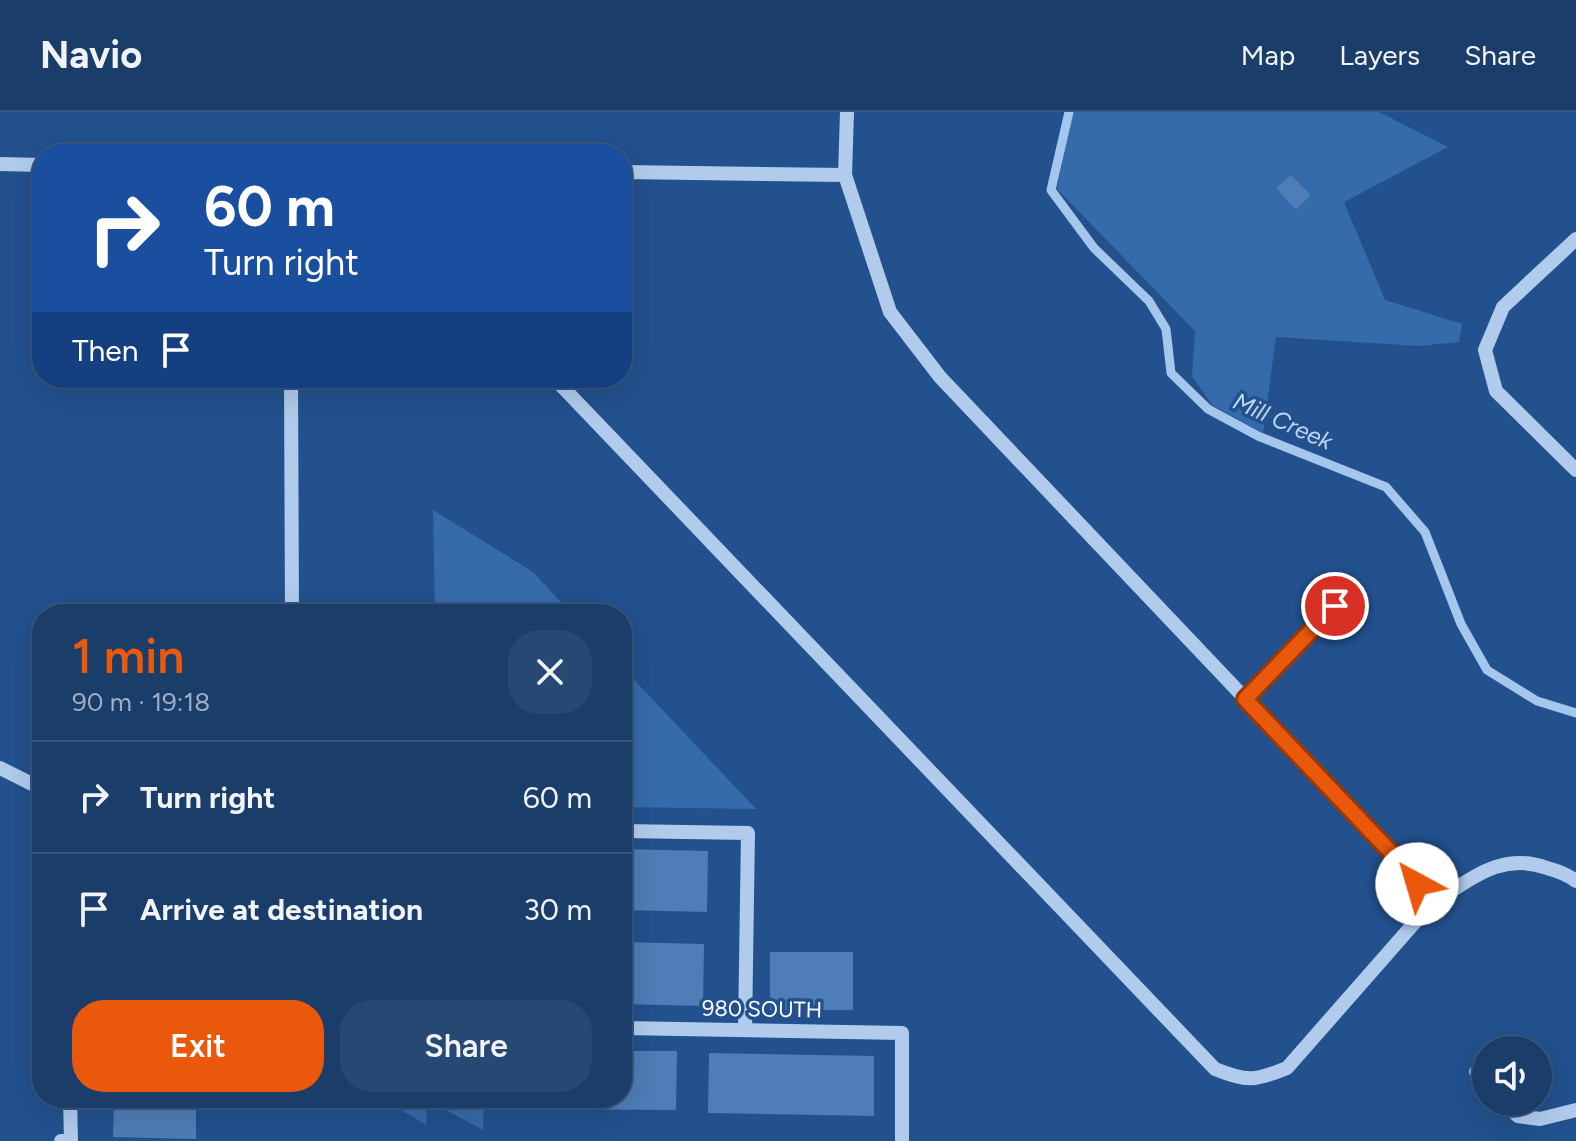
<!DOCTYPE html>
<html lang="en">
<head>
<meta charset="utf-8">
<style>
  body { margin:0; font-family:Figtree,sans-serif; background:#274872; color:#f1f3f6; height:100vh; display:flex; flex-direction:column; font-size:30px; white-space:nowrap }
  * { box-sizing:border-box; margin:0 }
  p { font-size:26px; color:#9faec1 }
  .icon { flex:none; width:44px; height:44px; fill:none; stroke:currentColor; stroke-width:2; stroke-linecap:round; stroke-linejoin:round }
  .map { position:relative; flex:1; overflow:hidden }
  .drawer { position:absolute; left:32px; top:492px; width:600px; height:504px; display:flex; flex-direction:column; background:#1a3d6a; border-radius:32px; box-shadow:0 8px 32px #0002,0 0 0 2px #38567e }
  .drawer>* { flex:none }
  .hud { position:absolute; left:32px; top:32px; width:600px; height:244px; border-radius:32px; box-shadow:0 8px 32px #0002,0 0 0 2px #38567e; background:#1a4fa0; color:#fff; overflow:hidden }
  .tools { position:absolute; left:1472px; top:924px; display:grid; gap:16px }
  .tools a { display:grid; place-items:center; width:80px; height:80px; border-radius:50%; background:#1a3d6a; box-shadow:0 8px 32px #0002,0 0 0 2px #38567e; font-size:40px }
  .pin { position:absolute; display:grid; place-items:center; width:68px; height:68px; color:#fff; margin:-34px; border:4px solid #fff; border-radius:50%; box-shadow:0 2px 8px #0007 }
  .me { position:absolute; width:88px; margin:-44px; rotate:321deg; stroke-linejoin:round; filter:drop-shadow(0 0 6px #0008) }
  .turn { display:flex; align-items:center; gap:28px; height:168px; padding:0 40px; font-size:36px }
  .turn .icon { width:104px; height:104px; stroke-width:2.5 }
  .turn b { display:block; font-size:56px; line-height:68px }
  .then { display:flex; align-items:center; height:76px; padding:0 40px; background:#0003; gap:16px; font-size:30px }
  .round { display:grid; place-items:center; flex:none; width:84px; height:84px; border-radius:32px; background:#274872 }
  .overview { display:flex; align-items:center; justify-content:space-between; height:136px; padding:0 40px }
  h1 { font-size:48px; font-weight:600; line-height:60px; color:#ea580c }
  .primary-button { display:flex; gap:16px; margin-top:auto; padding:16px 40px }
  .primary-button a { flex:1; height:92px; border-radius:32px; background:#ea580c; color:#fff; font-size:32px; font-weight:600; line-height:92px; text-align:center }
  .primary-button a+a { background:#274872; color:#f1f3f6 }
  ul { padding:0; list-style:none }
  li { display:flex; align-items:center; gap:24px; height:112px; padding:0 40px; border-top:2px solid #38567e }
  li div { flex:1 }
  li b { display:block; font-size:30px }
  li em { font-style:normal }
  header { display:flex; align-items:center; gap:48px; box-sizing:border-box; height:112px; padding:0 40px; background:#1a3d6a; border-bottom:2px solid #38567e }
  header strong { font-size:38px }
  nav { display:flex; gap:44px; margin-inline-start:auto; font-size:28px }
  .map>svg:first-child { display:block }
  .green { fill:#366bab }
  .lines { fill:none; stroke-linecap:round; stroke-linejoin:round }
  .stream { stroke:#a5c6ed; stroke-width:9 }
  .building { fill:#4f7db7 }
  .minor { stroke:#b1cbec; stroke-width:14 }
  .route-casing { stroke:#983908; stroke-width:20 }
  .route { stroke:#ea580c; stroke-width:14 }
  .labels { text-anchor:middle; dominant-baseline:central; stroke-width:7; stroke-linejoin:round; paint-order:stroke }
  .street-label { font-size:22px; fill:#fff; stroke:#22518e }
  .water-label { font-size:24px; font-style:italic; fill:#bdd5f3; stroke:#22518e }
</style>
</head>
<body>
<header>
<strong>Navio</strong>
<nav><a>Map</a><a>Layers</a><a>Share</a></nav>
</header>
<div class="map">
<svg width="1576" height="1029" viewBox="0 0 1576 1029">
  <rect width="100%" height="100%" fill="#22518e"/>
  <!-- green -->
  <g class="green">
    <path d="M1072 0H1379L1448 35 1344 90 1385 188 1462 212 1459 230 1418 234 1276 225 1263 321 1212 293 1192 264 1195 219 1057 77Z"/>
    <path d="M433 398 533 460 572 502H435Z"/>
    <path d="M622 555 756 697 622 695Z"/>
    <path d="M396 986H484L483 1018 427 988 426 1013 393 993Z"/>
  </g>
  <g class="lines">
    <!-- stream -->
    <path class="stream" d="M1069 0 1051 78 1094 136 1149 189 1166 217 1171 261 1208 297 1258 324 1386 375 1425 420 1461 512 1487 558 1537 589 1576 601"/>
  </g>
  <!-- building -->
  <g class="building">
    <path d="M1291 63 1311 83 1296 98 1276 76Z"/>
    <path d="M622 737 708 739 707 800 622 798Z"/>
    <path d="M622 830 704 832 703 894 622 892Z"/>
    <rect x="770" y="840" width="83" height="58"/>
    <path d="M622 939H677L676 998 514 997V986H622Z"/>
    <path d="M709 941 874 944V1004L708 1001Z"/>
    <path d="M114 986H196V1027L113 1025Z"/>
  </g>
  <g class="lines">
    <!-- minor -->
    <g class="minor">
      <path d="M847 0 845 63 890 200 940 265 1403 753 1431 792C1471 768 1500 739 1547 756 1558 759 1567 762 1576 769"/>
      <path d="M0 52 42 53"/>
      <path d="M622 60 845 63"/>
      <path d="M1576 127 1503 195 1485 238 1496 279 1576 358"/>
      <path d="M291 266 292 502"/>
      <path d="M554 266 1215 957C1247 970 1255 969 1287 956L1431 792"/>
      <path d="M1245 587 1335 494"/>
      <path d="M0 656 42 677"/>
      <path d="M622 719 748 721 745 918"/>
      <path d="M622 916 902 921V1029"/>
      <path d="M1476 960 1486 971"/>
      <path d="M1504 990 1518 1004 1540 1007 1576 998"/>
      <path d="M61 1029H71L70 986"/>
    </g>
  </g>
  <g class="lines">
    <!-- route casing -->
    <g class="route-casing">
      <path id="route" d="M1335 494 1245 587 1403 753 1417 772"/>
    </g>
    <!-- route -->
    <use href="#route" class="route"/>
  </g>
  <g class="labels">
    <!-- street labels -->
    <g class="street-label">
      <text transform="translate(762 897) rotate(1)">980 SOUTH</text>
    </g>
    <!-- water labels -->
    <g class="water-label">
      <text transform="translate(1283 309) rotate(24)">Mill Creek</text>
    </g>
  </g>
</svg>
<div class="tools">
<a><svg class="icon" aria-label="sound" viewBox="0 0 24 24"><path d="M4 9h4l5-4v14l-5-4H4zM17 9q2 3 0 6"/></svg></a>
</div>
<div class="pin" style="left:1335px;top:494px;background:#d93025"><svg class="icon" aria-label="arrive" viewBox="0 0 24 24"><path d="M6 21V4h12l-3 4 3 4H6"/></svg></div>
<svg class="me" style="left:1417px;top:772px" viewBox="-20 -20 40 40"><circle r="19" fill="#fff"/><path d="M0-13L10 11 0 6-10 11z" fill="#ea580c"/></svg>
<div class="hud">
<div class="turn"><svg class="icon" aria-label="right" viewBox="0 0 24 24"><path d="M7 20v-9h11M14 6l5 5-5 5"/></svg><div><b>60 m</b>Turn right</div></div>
<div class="then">Then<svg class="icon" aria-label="arrive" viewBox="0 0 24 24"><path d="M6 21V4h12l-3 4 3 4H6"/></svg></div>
</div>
<section class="drawer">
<div class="overview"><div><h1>1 min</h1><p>90 m · 19:18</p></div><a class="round"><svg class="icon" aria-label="close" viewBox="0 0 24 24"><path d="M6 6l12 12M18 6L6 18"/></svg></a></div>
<ul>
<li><svg class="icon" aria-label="right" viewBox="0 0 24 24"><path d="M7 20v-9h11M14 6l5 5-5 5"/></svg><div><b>Turn right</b></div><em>60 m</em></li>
<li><svg class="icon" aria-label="arrive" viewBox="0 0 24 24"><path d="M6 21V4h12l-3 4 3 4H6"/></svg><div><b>Arrive at destination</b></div><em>30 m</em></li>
</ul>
<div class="primary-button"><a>Exit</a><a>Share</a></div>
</section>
</div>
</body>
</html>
